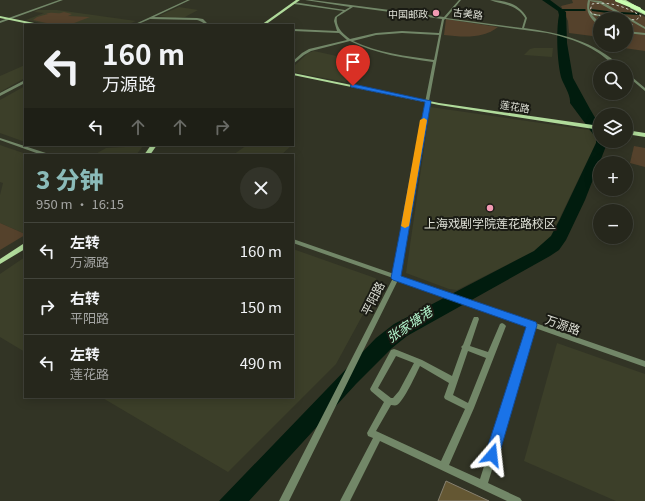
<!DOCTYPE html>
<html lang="zh">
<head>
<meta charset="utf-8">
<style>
  body { margin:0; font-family:Georgia,"Noto Sans SC",serif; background:#323329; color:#f1f3f6; height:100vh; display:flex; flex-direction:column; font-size:15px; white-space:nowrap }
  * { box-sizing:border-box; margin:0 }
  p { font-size:13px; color:#a4a5a3 }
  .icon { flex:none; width:22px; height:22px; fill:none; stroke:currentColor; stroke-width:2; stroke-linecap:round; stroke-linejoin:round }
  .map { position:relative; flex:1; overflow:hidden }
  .sheet { position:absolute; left:24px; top:154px; width:270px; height:244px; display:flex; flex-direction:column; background:#26271c; border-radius:0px; box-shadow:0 2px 10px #0003,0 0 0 1px #42443b }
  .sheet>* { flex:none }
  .guide { position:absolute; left:24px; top:24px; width:270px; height:122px; border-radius:0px; box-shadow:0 2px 10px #0003,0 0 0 1px #42443b; background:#26271c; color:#f1f3f6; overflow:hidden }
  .buttons { position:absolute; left:593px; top:12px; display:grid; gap:8px }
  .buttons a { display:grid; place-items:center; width:40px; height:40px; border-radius:50%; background:#26271c; box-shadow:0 2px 10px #0003,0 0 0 1px #42443b; font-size:20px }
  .pin { position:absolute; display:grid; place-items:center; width:34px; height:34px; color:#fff; margin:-41px -17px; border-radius:50% 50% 50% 0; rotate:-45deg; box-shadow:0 0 4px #0007 }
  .pin .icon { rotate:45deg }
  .me { position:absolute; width:44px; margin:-22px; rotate:17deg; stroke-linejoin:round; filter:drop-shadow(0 0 3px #0008) }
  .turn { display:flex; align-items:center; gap:14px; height:84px; padding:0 12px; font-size:18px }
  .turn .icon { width:52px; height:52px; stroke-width:2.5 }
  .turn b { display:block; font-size:28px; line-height:34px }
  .lanes { display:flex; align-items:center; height:38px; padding:0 12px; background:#0003; justify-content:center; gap:20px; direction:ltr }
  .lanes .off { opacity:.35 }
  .round { display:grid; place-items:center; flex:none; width:42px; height:42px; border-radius:21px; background:#323329 }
  .overview { display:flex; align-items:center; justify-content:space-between; height:68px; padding:0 12px }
  h1 { font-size:24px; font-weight:800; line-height:30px; color:#8bbbb9 }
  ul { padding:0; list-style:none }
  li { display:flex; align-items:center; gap:12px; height:56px; padding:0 12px; border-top:1px solid #42443b }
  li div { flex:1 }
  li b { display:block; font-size:15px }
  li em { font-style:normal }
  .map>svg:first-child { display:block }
  .built { fill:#3c3f29 }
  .green { fill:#55422c }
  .water { fill:#011c0e }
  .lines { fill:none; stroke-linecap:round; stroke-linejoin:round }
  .stream { stroke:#011c0e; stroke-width:1 }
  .canal { fill:#011c0e; fill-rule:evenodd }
  .building { fill:#645733; stroke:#878170 }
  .minor { fill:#728768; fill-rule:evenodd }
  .major { fill:#b0db9b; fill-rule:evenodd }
  .highway { fill:#c9fdaf; fill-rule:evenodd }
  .rail { stroke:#cccec4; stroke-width:1; stroke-dasharray:2.5 2.5; stroke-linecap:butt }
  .highway-bridge { stroke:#c9fdaf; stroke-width:4 }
  .route { fill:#1a73e8; stroke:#114b97 }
  .slow { fill:#f59e0b }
  .poi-dot { fill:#f19ab2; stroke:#1a1b14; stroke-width:1.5 }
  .labels { text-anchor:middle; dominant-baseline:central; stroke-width:4; stroke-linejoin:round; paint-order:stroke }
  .far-poi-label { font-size:10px; fill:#dfe1d7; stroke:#1a1b14; text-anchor:end }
  .far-street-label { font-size:10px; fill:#dfe1d7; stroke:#1a1b14 }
  .poi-label { font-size:12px; fill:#dfe1d7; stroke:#1a1b14 }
  .street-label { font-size:12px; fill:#dfe1d7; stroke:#1a1b14 }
  .water-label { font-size:13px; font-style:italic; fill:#b3f5cd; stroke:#1a1b14 }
</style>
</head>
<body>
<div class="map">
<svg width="645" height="501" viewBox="0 0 645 501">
  <rect width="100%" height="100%" fill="#323425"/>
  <!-- built -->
  <g class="built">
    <path d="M179 7 198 10 185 17 175 18 159 16Z"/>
    <path d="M38 10H57L136 21 126 25H51L26 20 44 13 34 12Z"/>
    <path d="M534 48H553L552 57 524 55 530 49Z"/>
    <path d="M314 51 368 63 345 82 293 72V67L308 53Z"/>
    <path d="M25 65V78L0 92V76Z"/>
    <path d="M25 86V142L0 133V100Z"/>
    <path d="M430 107 589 130 592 132 596 138V143L551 236 534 251 457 290 449 289 406 273Z"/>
    <path d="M0 145 29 155H25V234L0 223V195L3 183 0 182Z"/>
    <path d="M247 145H292L281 155H233Z"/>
    <path d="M143 146 136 155H94L106 148Z"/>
    <path d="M293 249 375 278 378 281 379 285 336 364 228 472 101 397H293Z"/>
    <path d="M25 257V352L0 337V274Z"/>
    <path d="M557 343 645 374V501H616L524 461Z"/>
  </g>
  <!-- green -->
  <g class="green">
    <path d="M572 0H614L645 17V51L610 46 626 45V19H600V37L569 33 568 21 561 6 573 3Z"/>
    <path d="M64 12 72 14 68 16 90 17 69 25H55L33 20 37 17 48 14H46C53 11 57 15 64 12Z"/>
    <path d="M446 19 498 27C483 39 463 37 444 35Z"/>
    <path d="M634 146 645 148V167L630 163Z"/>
    <path d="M0 223 25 234V235L0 250Z"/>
  </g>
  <!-- water -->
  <path class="water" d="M542 0H550L566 12 567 43 573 78 590 109 597 121 600 123V141H608L585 200 566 240 559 250 550 256 407 336 392 348 356 384 249 501H219L376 338 394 324 534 251 551 236 560 219 596 143V138L570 103C571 95 563 84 561 77 557 61 556 30 559 15L558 11Z"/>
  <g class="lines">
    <!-- stream -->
    <path class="stream" d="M600 23 598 17 609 19"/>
    <!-- canal -->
    <g class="canal">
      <path d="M561 9H585L586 10 585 11H560Z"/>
      <path d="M591 9 616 12 617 13 616 14 592 11Z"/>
      <path d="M620 12 639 13 640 14 639 15 621 14Z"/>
    </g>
  </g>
  <!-- building -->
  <path class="building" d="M446 481 489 501H438Z"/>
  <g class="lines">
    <!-- minor -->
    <g class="minor">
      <path d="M59 0H63L0 23V21Z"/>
      <path d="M187 0H190L154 17 197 18 203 19 209 25C205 25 202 21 197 20L150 19 136 25H133Z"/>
      <path d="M305 0H312L444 17 459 0H461L446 18 522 28 525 18C517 4 503 5 490 0 504 0 520 4 527 18L524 28C560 33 595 41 621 67 614 67 604 56 597 52 582 42 565 37 547 33L445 19 444 20 424 128 400 276 645 361V367L535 328 488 483 520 498 522 501H507L380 441 350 501H340L373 438 368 436 367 433 384 402 371 391 370 389 391 350 394 349 397 350 422 360 452 376 462 348 461 347 463 345 473 319 474 317H478L479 319 470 346 488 352 500 324 502 323 504 324 506 326 474 408 449 465 480 479 528 326 398 280 289 501H279L393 278 293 243V239L394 274 420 128 433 62C404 58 376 54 350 41L311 51 304 55 293 64V61L302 53 309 49 347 40 339 33 293 31V29L337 31 334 21 335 17 343 11 294 4 293 2 345 10 350 7ZM353 7 442 19 439 33 402 31 376 33 350 39C343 34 335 27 337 17ZM402 33 439 35 434 60C406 56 378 53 353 41L376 35ZM468 351 486 358 468 403 453 395ZM396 356 414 363 399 391 393 398H391L378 388ZM420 366 449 383 444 397 445 399 465 409 441 461 376 431 391 405C393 405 395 406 397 405 404 401 416 374 420 366Z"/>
      <path d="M588 0 601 1 645 27V29L599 3 590 1 589 8 591 13 620 19H614L592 15 600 23V26H599C590 18 585 12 588 0Z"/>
      <path d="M626 31 645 33V35L626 33Z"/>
      <path d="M626 72 645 88V91L626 75Z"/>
      <path d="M25 80V83L0 96V93Z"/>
      <path d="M0 138 49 154V155H42L0 140Z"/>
    </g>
    <!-- major -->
    <g class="major">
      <path d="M296 0H300L265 25H261Z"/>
      <path d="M622 0H626L638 7 635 8Z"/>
      <path d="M631 6 645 13V15L630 8Z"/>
      <path d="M0 16 39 24 41 25H34L0 18Z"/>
      <path d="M293 73 439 103 600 126V130L439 105 293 75Z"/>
      <path d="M626 130 645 133V137L626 134Z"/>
      <path d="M151 145H157L150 155H144Z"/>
      <path d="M23 244H25V249L0 264V259Z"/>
    </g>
    <!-- highway -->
    <path class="highway" d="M630 4H632L645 11V14L630 6Z"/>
    <!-- rail -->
    <g class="rail">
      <path d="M621 19 592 14 590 11 592 4C610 1 626 7 641 16L636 20 626 19"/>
      <path d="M626 22 633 25 626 28"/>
    </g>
    <!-- highway-bridge -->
    <path class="highway-bridge" d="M617 0 639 9"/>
  </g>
  <!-- route -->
  <path class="route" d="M353 84 431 101 401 276 536 322 537 325 499 455 497 459 492 461 487 459 485 455 526 327 393 280 391 278 425 102 351 87 350 86Z"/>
  <!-- slow -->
  <path class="slow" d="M424 118 427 120 409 226 405 228 401 226 420 120Z"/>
  <!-- markers -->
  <g class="poi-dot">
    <circle cx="436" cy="13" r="4"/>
    <circle cx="490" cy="208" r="4"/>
  </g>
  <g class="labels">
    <!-- far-poi labels -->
    <g class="far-poi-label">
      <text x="428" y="13">中国邮政</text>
    </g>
    <!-- far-street labels -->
    <g class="far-street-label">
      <text transform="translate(468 13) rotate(7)">古美路</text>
      <text transform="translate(515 106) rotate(8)">莲花路</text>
    </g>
    <!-- poi labels -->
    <g class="poi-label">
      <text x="490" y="222">上海戏剧学院莲花路校区</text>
    </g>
    <!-- street labels -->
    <g class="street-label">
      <text transform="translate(372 298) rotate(-63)">平阳路</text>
      <text transform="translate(563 324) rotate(19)">万源路</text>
    </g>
    <!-- water labels -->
    <g class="water-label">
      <text transform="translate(409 324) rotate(-34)">张家塘港</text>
    </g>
  </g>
</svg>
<div class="buttons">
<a><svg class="icon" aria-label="sound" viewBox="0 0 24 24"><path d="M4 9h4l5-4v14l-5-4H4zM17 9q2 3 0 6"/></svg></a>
<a><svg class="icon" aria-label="search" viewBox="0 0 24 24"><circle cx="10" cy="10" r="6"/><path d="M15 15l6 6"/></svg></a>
<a><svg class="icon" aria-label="layers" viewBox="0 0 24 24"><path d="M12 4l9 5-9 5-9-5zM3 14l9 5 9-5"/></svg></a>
<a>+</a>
<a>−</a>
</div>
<div class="pin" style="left:353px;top:86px;background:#d93025"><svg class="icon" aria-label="arrive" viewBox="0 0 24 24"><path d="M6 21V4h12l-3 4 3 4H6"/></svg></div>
<svg class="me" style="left:492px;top:455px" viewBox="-20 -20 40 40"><path d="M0-17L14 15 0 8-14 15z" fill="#1a73e8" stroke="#fff" stroke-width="4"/></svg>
<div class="guide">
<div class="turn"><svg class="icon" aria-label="left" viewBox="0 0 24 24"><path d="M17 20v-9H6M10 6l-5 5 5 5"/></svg><div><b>160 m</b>万源路</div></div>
<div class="lanes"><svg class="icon" aria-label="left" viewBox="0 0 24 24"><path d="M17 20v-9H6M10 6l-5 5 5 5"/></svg><svg class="icon off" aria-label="ahead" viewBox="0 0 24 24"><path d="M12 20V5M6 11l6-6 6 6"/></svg><svg class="icon off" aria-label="ahead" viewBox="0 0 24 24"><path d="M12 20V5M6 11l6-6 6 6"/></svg><svg class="icon off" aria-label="right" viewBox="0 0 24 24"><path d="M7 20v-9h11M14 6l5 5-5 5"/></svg></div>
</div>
<section class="sheet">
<div class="overview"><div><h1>3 分钟</h1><p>950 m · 16:15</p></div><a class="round"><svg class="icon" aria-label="close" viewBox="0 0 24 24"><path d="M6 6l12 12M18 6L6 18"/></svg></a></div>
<ul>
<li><svg class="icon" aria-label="left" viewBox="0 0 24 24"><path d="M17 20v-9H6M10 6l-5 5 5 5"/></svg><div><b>左转</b><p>万源路</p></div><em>160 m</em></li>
<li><svg class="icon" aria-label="right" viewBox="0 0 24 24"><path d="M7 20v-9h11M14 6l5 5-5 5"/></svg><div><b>右转</b><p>平阳路</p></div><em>150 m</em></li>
<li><svg class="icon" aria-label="left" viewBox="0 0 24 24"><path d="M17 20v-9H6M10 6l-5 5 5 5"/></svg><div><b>左转</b><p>莲花路</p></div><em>490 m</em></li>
</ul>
</section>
</div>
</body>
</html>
